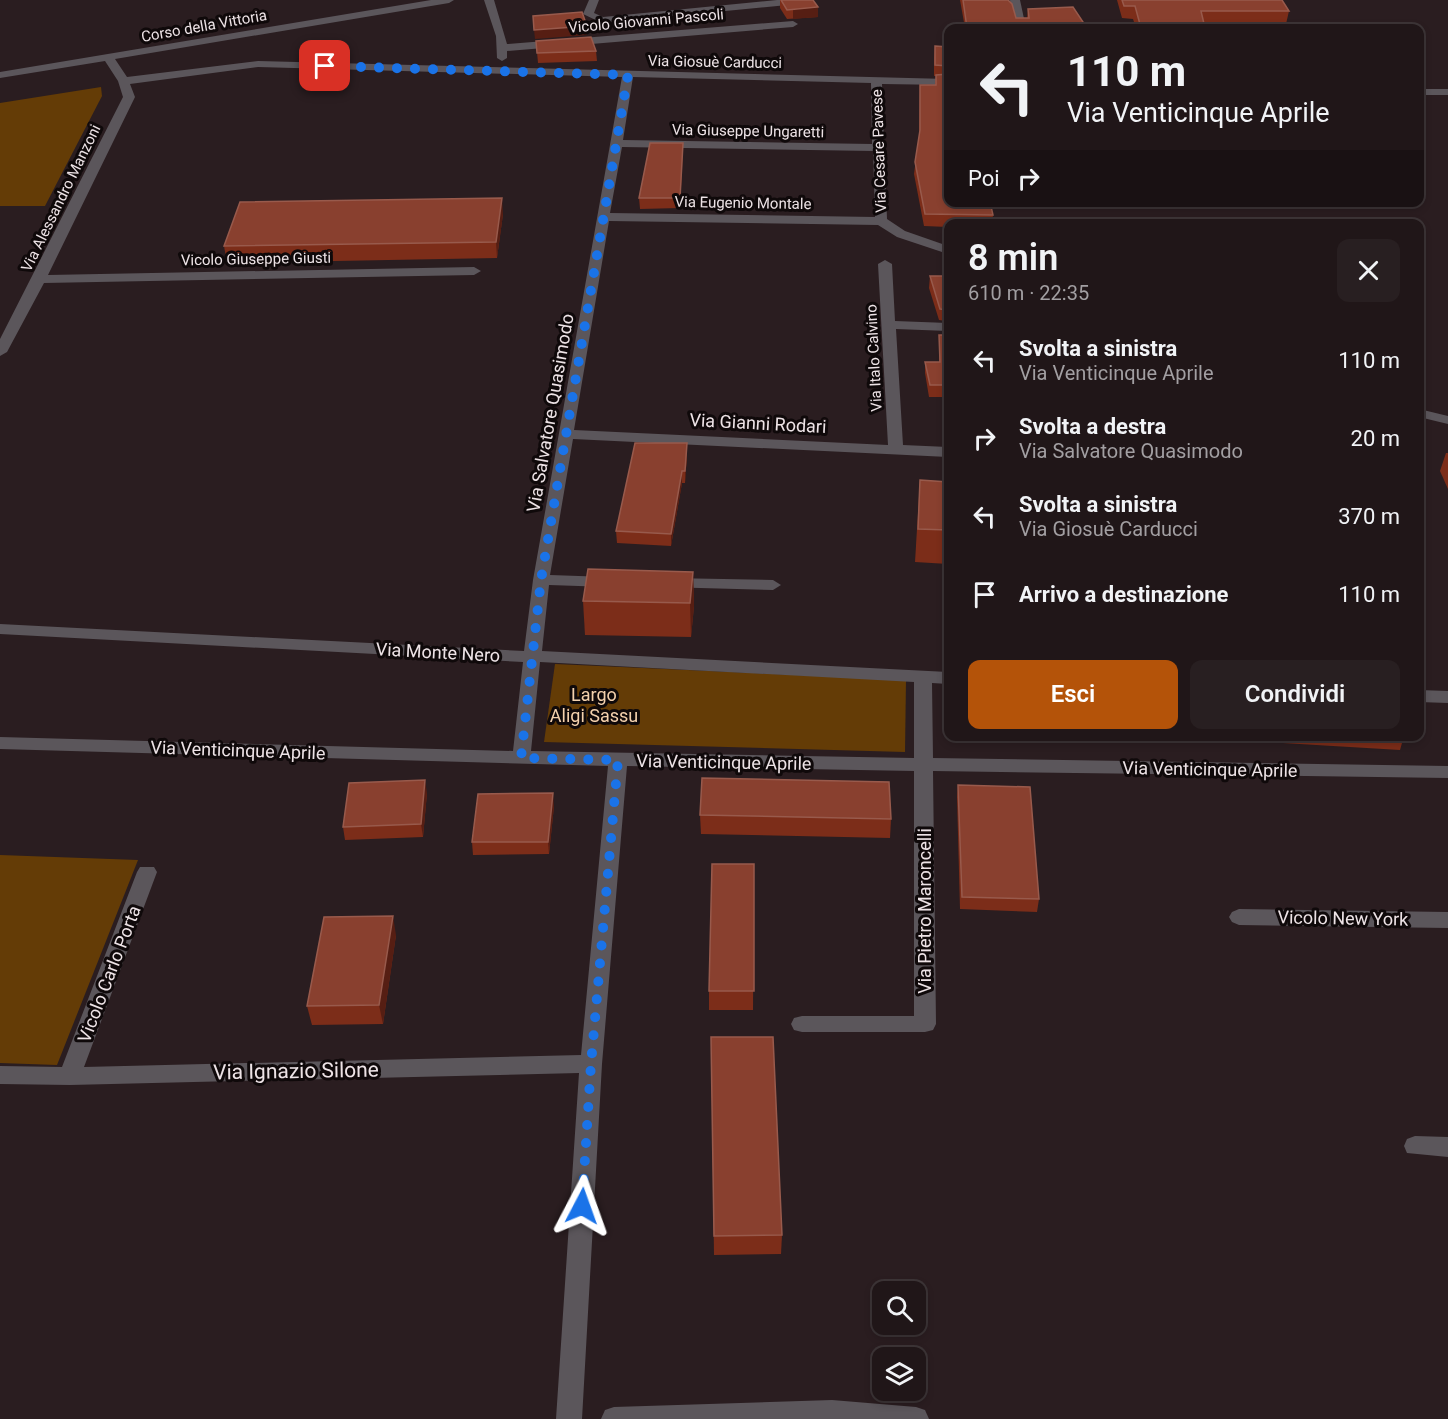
<!DOCTYPE html>
<html lang="it">
<head>
<meta charset="utf-8">
<style>
  body { margin:0; font-family:Roboto,sans-serif; background:#281f21; color:#f1f3f6; height:100vh; display:flex; flex-direction:column; font-size:22px; white-space:nowrap }
  * { box-sizing:border-box; margin:0 }
  p { font-size:20px; color:#a29fa2 }
  .icon { flex:none; width:33px; height:33px; fill:none; stroke:currentColor; stroke-width:2; stroke-linecap:round; stroke-linejoin:round }
  .map { position:relative; flex:1; overflow:hidden }
  .sheet { position:absolute; left:944px; top:219px; width:480px; height:522px; display:flex; flex-direction:column; background:#201618; border-radius:12px; box-shadow:0 3px 9px #0003,0 0 0 2px #3d3537 }
  .sheet>* { flex:none }
  .banner { position:absolute; left:944px; top:24px; width:480px; height:183px; border-radius:12px; box-shadow:0 3px 9px #0003,0 0 0 2px #3d3537; background:#201618; color:#f1f3f6; overflow:hidden }
  .fabs { position:absolute; left:872px; top:1281px; display:grid; gap:12px }
  .fabs a { display:grid; place-items:center; width:54px; height:54px; border-radius:12px; background:#201618; box-shadow:0 3px 9px #0003,0 0 0 2px #3d3537; font-size:30px }
  .pin { position:absolute; display:grid; place-items:center; width:51px; height:51px; color:#fff; margin:-26px; border-radius:12px; box-shadow:0 3px 9px #0006 }
  .me { position:absolute; width:66px; margin:-33px; rotate:4deg; stroke-linejoin:round; filter:drop-shadow(0 0 4px #0008) }
  .turn { display:flex; align-items:center; gap:21px; height:126px; padding:0 24px; font-size:27px }
  .turn .icon { width:78px; height:78px; stroke-width:2.5 }
  .turn b { display:block; font-size:42px; line-height:51px }
  .then { display:flex; align-items:center; height:57px; padding:0 24px; background:#0003; gap:12px; font-size:22px }
  .round { display:grid; place-items:center; flex:none; width:63px; height:63px; border-radius:12px; background:#281f21 }
  .overview { display:flex; align-items:center; justify-content:space-between; height:102px; padding:0 24px }
  h1 { font-size:36px; font-weight:600; line-height:45px }
  .button { display:flex; gap:12px; margin-top:auto; padding:12px 24px }
  .button a { flex:1; height:69px; border-radius:12px; background:#b45309; color:#fff; font-size:24px; font-weight:600; line-height:69px; text-align:center }
  .button a+a { background:#281f21; color:#f1f3f6 }
  ul { padding:0; list-style:none }
  li { display:flex; align-items:center; gap:18px; height:78px; padding:0 24px }
  li div { flex:1 }
  li b { display:block; font-size:22px }
  li em { font-style:normal }
  .map>svg:first-child { display:block }
  .green { fill:#643c06 }
  .lines { fill:none; stroke-linecap:round; stroke-linejoin:round }
  .minor { fill:#5b565b; fill-rule:evenodd }
  .wall { fill:#7c2d19 }
  .shaded-wall { fill:#561e13 }
  .building { fill:#89402f; stroke:#985a4c; stroke-width:1.5 }
  .route { stroke:#1a73e8; stroke-width:10; stroke-dasharray:0 18 }
  .labels { text-anchor:middle; dominant-baseline:central; stroke-width:6; stroke-linejoin:round; paint-order:stroke }
  .far-street-label { font-size:15px; fill:#ede3e6; stroke:#0f090a }
  .street-label { font-size:18px; fill:#ede3e6; stroke:#0f090a }
  .park-label { font-size:18px; fill:#f4d1ad; stroke:#0f090a }
  .near-street-label { font-size:21px; fill:#ede3e6; stroke:#0f090a }
</style>
</head>
<body>
<div class="map">
<svg width="1448" height="1419" viewBox="0 0 1448 1419">
  <rect width="100%" height="100%" fill="#2a1d20"/>
  <!-- green -->
  <g class="green">
    <path d="M101 87 102 96 45 206H0V103Z"/>
    <path d="M555 664 906 680 905 752 544 742Z"/>
    <path d="M0 855 138 860 57 1065 0 1063Z"/>
  </g>
  <g class="lines">
    <!-- minor -->
    <g class="minor">
      <path d="M431 0H454L449 3 115 59 127 77 258 61 948 79V85L882 84 887 219 905 231 948 246V254L897 237 878 225 609 221 574 430 888 445 878 264 885 260 892 264 895 321 948 323V331L896 329 903 445 948 447V457L573 439 550 575 608 577 616 582 608 587 549 585 542 651 948 672V684L932 683 933 758 1448 766V778L933 771 936 1024 933 1030 925 1032H802L794 1030 791 1024 794 1018 802 1016H914V771L627 766 602 1064 582 1419H556L579 1073 70 1085 0 1084V1066L62 1067 137 872 140 867H154L157 872 84 1067 581 1055 608 766 0 749V737L513 751 523 662 0 634V624L524 651 533 580 622 77 258 67 130 84 135 97 48 275 474 267 481 271 474 275 44 283 7 352 0 356V339L123 97 118 81 105 61 0 78V72ZM633 77 871 83 872 144 623 140ZM622 147 873 151 875 217 610 213ZM540 662 914 682V758L531 751Z"/>
      <path d="M484 0H494L507 44 793 21 798 24 793 27 507 51V58L502 61 497 58 496 36Z"/>
      <path d="M589 0H599L594 13 603 17 777 0H813L808 3 602 23 583 14Z"/>
      <path d="M1010 0H1020L1026 28H1016Z"/>
      <rect x="1419" y="89" width="29" height="6"/>
      <path d="M1419 409 1448 416V424L1419 417Z"/>
      <path d="M669 578 773 580 781 585 773 590 663 587 661 583 663 579Z"/>
      <path d="M1419 690 1448 691V703L1419 702Z"/>
      <path d="M1239 909 1448 912V928L1239 925 1232 922 1229 917 1232 912Z"/>
      <path d="M1415 1136 1448 1137V1157L1407 1153 1404 1146 1407 1139Z"/>
      <path d="M832 1400 916 1407 925 1410 929 1419H601L605 1410 614 1407Z"/>
    </g>
  </g>
  <!-- wall -->
  <g class="wall">
    <path d="M780 0H813L818 7V17L787 19 780 8Z"/>
    <path d="M960 0H1008L1016 18H1027L1028 9 1087 28H965Z"/>
    <path d="M1117 0H1282L1289 11 1286 24H1204L1205 28H1136L1133 19 1122 18Z"/>
    <path d="M536 41 596 51 597 61 538 63Z"/>
    <path d="M935 46 948 47V202L993 215 992 224H948V227L924 226 914 174 919 136 920 85H935L936 76H934V58Z"/>
    <path d="M683 143 680 208 640 209 639 198Z"/>
    <path d="M503 214 497 258 227 263 224 246Z"/>
    <path d="M930 276H948V397H929L925 373V362H939V335H944V322L946 321 939 320 929 288Z"/>
    <path d="M687 443V455L685 483H682L671 546 617 543 616 531Z"/>
    <path d="M1446 453H1448V489L1440 471Z"/>
    <path d="M920 480 948 482V564L915 562Z"/>
    <path d="M693 572 694 606 691 637 585 635 583 601Z"/>
    <path d="M1217 736H1404L1400 750 1217 739Z"/>
    <path d="M958 785 1039 899 1037 912 960 909 957 797Z"/>
    <path d="M427 793 423 837 345 840 343 827Z"/>
    <path d="M554 806 549 854 473 855 472 842Z"/>
    <path d="M700 815 891 819 890 838 701 834Z"/>
    <path d="M754 864 753 1010H709V991Z"/>
    <path d="M396 935 383 1024 312 1025 307 1006Z"/>
    <path d="M711 1037 782 1235 781 1254 714 1255Z"/>
  </g>
  <!-- shaded-wall -->
  <g class="shaded-wall">
    <path d="M818 7V17L793 19V9Z"/>
    <path d="M587 26V35L535 39 534 30Z"/>
    <path d="M683 143V153L680 208V198Z"/>
    <path d="M502 198 503 214 497 258 496 242Z"/>
    <path d="M687 443V455L685 483V471Z"/>
    <path d="M682 471V483L671 546V534Z"/>
    <path d="M693 572 694 606 691 637 690 603Z"/>
    <path d="M425 780 427 793 423 837 421 824Z"/>
    <path d="M553 793 554 806 549 854 548 842Z"/>
    <path d="M393 916 396 935 383 1024 379 1005Z"/>
  </g>
  <!-- building -->
  <g class="building">
    <path d="M781 0H813L818 7 787 10Z"/>
    <path d="M963 0H1008L1012 4 1016 18H1029L1028 9 1073 7 1087 28H967Z"/>
    <path d="M1122 0H1282L1289 11H1201L1205 28H1141L1135 6H1124Z"/>
    <path d="M582 12 587 26 534 30 533 16Z"/>
    <path d="M591 37 596 51 537 53 536 41Z"/>
    <path d="M935 46 948 47V66L935 65Z"/>
    <path d="M948 74V202H990L993 215 925 214 915 162 920 130V85H936V75Z"/>
    <path d="M650 143H683L680 198H639Z"/>
    <path d="M502 198 496 242 224 246 240 202Z"/>
    <path d="M930 276H948V310L940 309Z"/>
    <path d="M948 321V335L944 322Z"/>
    <path d="M939 335H948V385H930L925 362H940Z"/>
    <path d="M635 443H687L685 471H682L671 534 616 531Z"/>
    <path d="M920 480 948 482V530L918 529Z"/>
    <path d="M588 569 693 572 690 603 583 601Z"/>
    <path d="M702 778 889 782 891 819 700 815Z"/>
    <path d="M425 780 421 824 343 827 349 783Z"/>
    <path d="M958 785 1030 787 1039 899 962 897Z"/>
    <path d="M553 793 548 842H472L478 794Z"/>
    <path d="M712 864H754V991H709Z"/>
    <path d="M393 916 379 1005 307 1006 324 917Z"/>
    <path d="M711 1037H773L782 1235 714 1236Z"/>
  </g>
  <g class="lines">
    <!-- route -->
    <path class="route" d="M325 66 628 75 541 580 521 758 618 760 591 1064 582 1206"/>
  </g>
  <g class="labels">
    <!-- far-street labels -->
    <g class="far-street-label">
      <text transform="translate(646 21) rotate(-5)">Vicolo Giovanni Pascoli</text>
      <text transform="translate(204 26) rotate(-10)">Corso della Vittoria</text>
      <text transform="translate(715 62) rotate(1)">Via Giosuè Carducci</text>
      <text transform="translate(748 131) rotate(1)">Via Giuseppe Ungaretti</text>
      <text transform="translate(879 151) rotate(-92)">Via Cesare Pavese</text>
      <text transform="translate(61 198) rotate(-64)">Via Alessandro Manzoni</text>
      <text transform="translate(743 203) rotate(1)">Via Eugenio Montale</text>
      <text transform="translate(256 259) rotate(-1)">Vicolo Giuseppe Giusti</text>
      <text transform="translate(874 358) rotate(-93)">Via Italo Calvino</text>
    </g>
    <!-- street labels -->
    <g class="street-label">
      <text transform="translate(550 413) rotate(-80)">Via Salvatore Quasimodo</text>
      <text transform="translate(758 423) rotate(3)">Via Gianni Rodari</text>
      <text transform="translate(438 652) rotate(3)">Via Monte Nero</text>
      <text transform="translate(238 750) rotate(2)">Via Venticinque Aprile</text>
      <text transform="translate(724 762) rotate(1)">Via Venticinque Aprile</text>
      <text transform="translate(1210 769) rotate(1)">Via Venticinque Aprile</text>
      <text transform="translate(924 911) rotate(-90)">Via Pietro Maroncelli</text>
      <text transform="translate(1343 918) rotate(1)">Vicolo New York</text>
      <text transform="translate(109 974) rotate(-69)">Vicolo Carlo Porta</text>
    </g>
    <!-- park labels -->
    <g class="park-label">
      <text x="594" y="694">Largo<tspan x="594" dy="21">Aligi Sassu</tspan></text>
    </g>
    <!-- near-street labels -->
    <g class="near-street-label">
      <text transform="translate(296 1071) rotate(-1)">Via Ignazio Silone</text>
    </g>
  </g>
</svg>
<div class="fabs">
<a><svg class="icon" aria-label="search" viewBox="0 0 24 24"><circle cx="10" cy="10" r="6"/><path d="M15 15l6 6"/></svg></a>
<a><svg class="icon" aria-label="layers" viewBox="0 0 24 24"><path d="M12 4l9 5-9 5-9-5zM3 14l9 5 9-5"/></svg></a>
</div>
<div class="pin" style="left:325px;top:66px;background:#d93025"><svg class="icon" aria-label="arrive" viewBox="0 0 24 24"><path d="M6 21V4h12l-3 4 3 4H6"/></svg></div>
<svg class="me" style="left:582px;top:1206px" viewBox="-20 -20 40 40"><path d="M0-17L14 15 0 8-14 15z" fill="#1a73e8" stroke="#fff" stroke-width="4"/></svg>
<div class="banner">
<div class="turn"><svg class="icon" aria-label="left" viewBox="0 0 24 24"><path d="M17 20v-9H6M10 6l-5 5 5 5"/></svg><div><b>110 m</b>Via Venticinque Aprile</div></div>
<div class="then">Poi<svg class="icon" aria-label="right" viewBox="0 0 24 24"><path d="M7 20v-9h11M14 6l5 5-5 5"/></svg></div>
</div>
<section class="sheet">
<div class="overview"><div><h1>8 min</h1><p>610 m · 22:35</p></div><a class="round"><svg class="icon" aria-label="close" viewBox="0 0 24 24"><path d="M6 6l12 12M18 6L6 18"/></svg></a></div>
<ul>
<li><svg class="icon" aria-label="left" viewBox="0 0 24 24"><path d="M17 20v-9H6M10 6l-5 5 5 5"/></svg><div><b>Svolta a sinistra</b><p>Via Venticinque Aprile</p></div><em>110 m</em></li>
<li><svg class="icon" aria-label="right" viewBox="0 0 24 24"><path d="M7 20v-9h11M14 6l5 5-5 5"/></svg><div><b>Svolta a destra</b><p>Via Salvatore Quasimodo</p></div><em>20 m</em></li>
<li><svg class="icon" aria-label="left" viewBox="0 0 24 24"><path d="M17 20v-9H6M10 6l-5 5 5 5"/></svg><div><b>Svolta a sinistra</b><p>Via Giosuè Carducci</p></div><em>370 m</em></li>
<li><svg class="icon" aria-label="arrive" viewBox="0 0 24 24"><path d="M6 21V4h12l-3 4 3 4H6"/></svg><div><b>Arrivo a destinazione</b></div><em>110 m</em></li>
</ul>
<div class="button"><a>Esci</a><a>Condividi</a></div>
</section>
</div>
</body>
</html>
